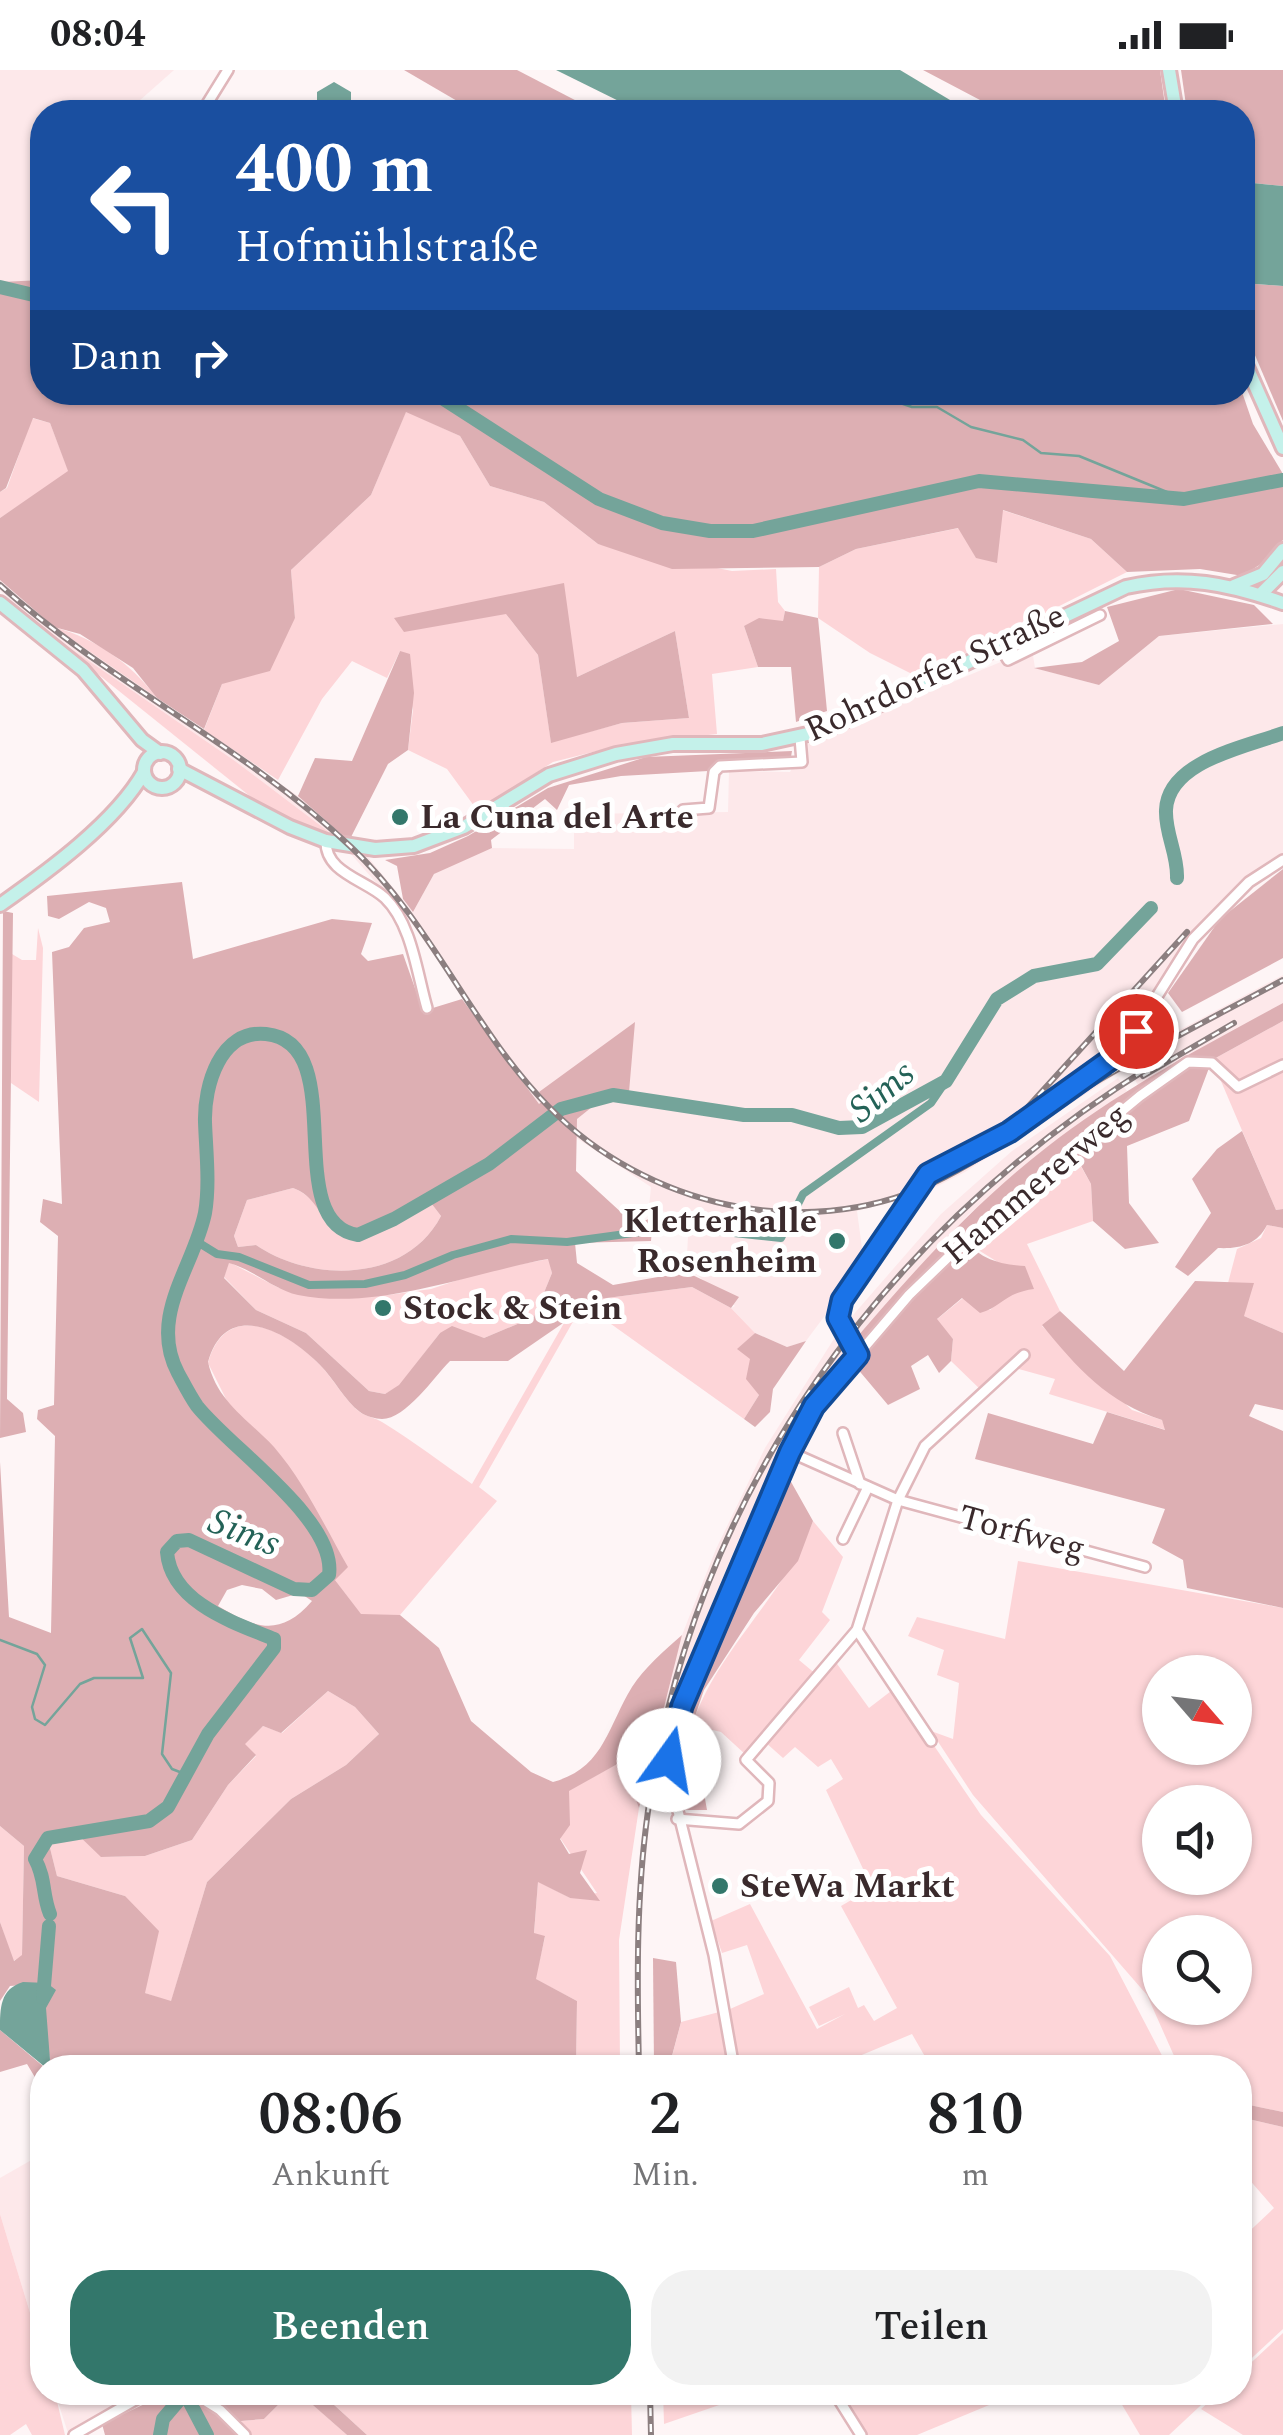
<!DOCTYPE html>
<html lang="de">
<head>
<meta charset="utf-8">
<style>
  body { margin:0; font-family:Spectral,serif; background:#f2f2f2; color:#202124; height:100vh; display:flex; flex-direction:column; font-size:38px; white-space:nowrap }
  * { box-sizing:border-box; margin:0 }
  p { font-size:32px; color:#757577 }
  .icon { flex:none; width:55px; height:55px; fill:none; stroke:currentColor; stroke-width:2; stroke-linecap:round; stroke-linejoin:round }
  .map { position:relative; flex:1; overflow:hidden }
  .panel { position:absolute; left:30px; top:1985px; width:1222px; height:350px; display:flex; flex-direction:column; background:#fff; border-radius:40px; box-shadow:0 2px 8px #0004 }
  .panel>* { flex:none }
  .guide { position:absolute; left:30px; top:30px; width:1225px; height:305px; border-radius:40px; box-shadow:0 2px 8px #0004; background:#1a4fa0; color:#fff; overflow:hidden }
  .needle { width:65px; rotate:118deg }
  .controls { position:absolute; left:1142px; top:1585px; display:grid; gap:20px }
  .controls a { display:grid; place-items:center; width:110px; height:110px; border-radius:50%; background:#fff; box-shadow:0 2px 8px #0004; font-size:50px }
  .pin { position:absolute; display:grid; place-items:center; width:85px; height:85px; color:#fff; margin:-42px; border:5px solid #fff; border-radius:50%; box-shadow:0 2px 10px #0007 }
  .me { position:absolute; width:110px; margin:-55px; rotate:13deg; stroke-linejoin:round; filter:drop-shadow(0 0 8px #0008) }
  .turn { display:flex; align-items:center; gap:35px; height:210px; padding:0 40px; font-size:45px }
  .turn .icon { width:130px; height:130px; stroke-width:2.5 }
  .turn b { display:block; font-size:70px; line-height:85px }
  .then { display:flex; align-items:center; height:95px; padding:0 40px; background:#0003; gap:20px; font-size:38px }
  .eta { display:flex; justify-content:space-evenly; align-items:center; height:170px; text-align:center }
  .eta b { font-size:60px; font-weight:600; line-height:70px }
  .button { display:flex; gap:20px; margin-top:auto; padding:20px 40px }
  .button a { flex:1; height:115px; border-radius:40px; background:#33776b; color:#fff; font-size:40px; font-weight:600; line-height:115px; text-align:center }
  .button a+a { background:#f2f2f2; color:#202124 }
  .status { display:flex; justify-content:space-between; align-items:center; height:70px; padding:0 50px; background:#fff; direction:ltr }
  .status svg { height:28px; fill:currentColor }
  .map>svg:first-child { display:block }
  .built { fill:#fde8ea }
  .green { fill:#fdd5d8; fill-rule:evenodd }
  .forest { fill:#ddafb3; fill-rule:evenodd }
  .water { fill:#74a49a }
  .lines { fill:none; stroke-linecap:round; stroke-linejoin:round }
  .stream { stroke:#74a49a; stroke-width:2.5 }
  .canal { stroke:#74a49a; stroke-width:8 }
  .river { stroke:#74a49a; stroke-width:14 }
  .street-casing { stroke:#e0b7bb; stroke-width:14 }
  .secondary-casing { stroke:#e0b7bb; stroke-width:18 }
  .street { stroke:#fff; stroke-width:9 }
  .secondary { stroke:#c4f1ea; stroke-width:12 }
  .rail-casing { stroke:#8c7f80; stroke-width:6 }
  .rail { stroke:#fff; stroke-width:2.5; stroke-dasharray:8; stroke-linecap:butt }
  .route-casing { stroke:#114b97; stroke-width:25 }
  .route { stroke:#1a73e8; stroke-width:18 }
  .poi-dot { fill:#33776b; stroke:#fff; stroke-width:4 }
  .labels { text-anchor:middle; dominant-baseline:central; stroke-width:10; stroke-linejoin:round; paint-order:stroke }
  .street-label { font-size:35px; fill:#3a2a2c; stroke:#fff }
  .poi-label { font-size:35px; font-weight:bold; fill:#3a2a2c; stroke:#fff; text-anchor:start }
  .water-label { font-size:38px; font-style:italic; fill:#236257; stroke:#fff }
</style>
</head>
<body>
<div class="status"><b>08:04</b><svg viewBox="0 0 49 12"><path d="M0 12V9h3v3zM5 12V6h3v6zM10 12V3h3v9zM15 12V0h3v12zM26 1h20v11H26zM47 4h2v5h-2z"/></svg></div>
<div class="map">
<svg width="1283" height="2365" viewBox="0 0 1283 2365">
  <rect width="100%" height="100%" fill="#fef5f6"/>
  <!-- built -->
  <g class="built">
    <path d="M0 0H174L139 31 147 42H42V210L0 212Z"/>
    <path d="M0 510 54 557 298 726 368 787 413 842 434 804 469 785 492 778 574 779V744L728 742 729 701 790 702 804 674 1032 579 1035 598 1099 615 1159 566 1283 554V785L1243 812 1189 867 1147 938 1116 975 994 1066 923 1104 914 1113 974 1087 1127 988 1283 905V933L1138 1015 1128 998 1115 1005 965 1102 926 1122 857 1141 864 1193 806 1271 787 1277 755 1263 731 1238 735 1236 697 1205 686 1202 689 1149 649 1137 651 1117 575 1067 577 1049 592 1037 629 1022H539L544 1030 539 1035 413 855 337 768 235 691 38 556 0 520Z"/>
    <path d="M1118 1008 1127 1021 1046 1078 968 1145 858 1266 847 1252 941 1144 1012 1081Z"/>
    <path d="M837 1264 847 1279 778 1386 741 1464 711 1536 675 1648 659 1739 645 1737 659 1648 682 1565 716 1479 765 1378Z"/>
    <path d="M42 2084V2282L0 2144V2108Z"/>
    <path d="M55 2323H168L102 2354 68 2363Z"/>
  </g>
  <!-- green -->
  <g class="green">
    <path d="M406 341 460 366 490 416 544 432 598 474 732 501 776 499 778 532 785 541 783 551 744 556 758 597 712 604 717 664 621 675 553 692 477 740 447 699 408 680 413 640 400 581 387 608 352 591 322 629 278 710 204 660 222 614 295 548 291 500 371 425ZM506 544 577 607 675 561 689 648 622 653 551 672 538 585Z"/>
    <path d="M32 348 50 353 69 402 0 448V422L7 418Z"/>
    <path d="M1002 440 1091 469 1127 502 918 607 870 583 818 548 819 497 856 479 959 458 976 487Z"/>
    <path d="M38 556 235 691 337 768 312 762 261 735Z"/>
    <path d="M54 557C97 569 130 593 157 628Z"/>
    <path d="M38 858 43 878 39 1032 11 1013 12 884 22 890H36Z"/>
    <path d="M1283 951V1139L1276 1140 1212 990Z"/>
    <path d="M1079 1093 1091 1114 1093 1151 1027 1174 1060 1241 1042 1256 1132 1340 1162 1350 1166 1360 1049 1324 1055 1309 1011 1297 984 1323 951 1291 953 1269 936 1250 963 1228 990 1240 1010 1222 1025 1197 1004 1196 967 1173 1034 1115 1044 1122Z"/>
    <path d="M293 1118C317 1126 324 1155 347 1168L431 1133 441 1146C406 1213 312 1213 256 1175L238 1177 234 1166 247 1130Z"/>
    <path d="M1267 1155 1283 1158V1263L1244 1246 1228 1213 1237 1179 1261 1168Z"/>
    <path d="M549 1189 552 1203 534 1247 484 1268 440 1263 399 1316 385 1324 369 1321 306 1263 256 1240 224 1207 229 1192 279 1218 388 1225 431 1219 488 1200Z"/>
    <path d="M692 1217 731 1238 755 1263 738 1279 751 1289 759 1325 744 1349 583 1234 479 1417 497 1431 400 1545H361L335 1510 273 1377 232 1341 208 1293C226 1227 288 1261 321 1296 334 1310 346 1332 361 1343 368 1347 376 1348 382 1352 413 1371 442 1393 472 1414L576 1232Z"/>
    <path d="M813 1451 843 1487 822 1542 830 1550 799 1590 817 1605 746 1685 721 1662 692 1655C718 1578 785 1526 813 1451Z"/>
    <path d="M1018 1491 1283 1538V2042L1240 2033V1998L1179 1997 1147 1925 973 1725 931 1661 953 1669 959 1613 937 1605 944 1580 908 1566 917 1547 1005 1569ZM1160 1602H1235V1678H1160ZM1160 1732H1235V1808H1160ZM1160 1862H1235V1938H1160Z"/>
    <path d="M835 1591 869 1638 895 1618 981 1745 1110 1886 1168 1997H931L912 1964 833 1997H739L730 1939 764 1924 747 1875 722 1883 711 1851 750 1834 817 1959 845 1944 819 1956 809 1937 849 1917 858 1938 864 1935 874 1951 897 1938 841 1836 872 1818 826 1720 843 1709 831 1689 818 1697 795 1677 783 1688 765 1672Z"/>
    <path d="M328 1621 355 1637 379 1664 346 1695 291 1729 207 1812 171 1932 145 1923 125 1826 57 1806 48 1770 76 1763 102 1787 145 1786 192 1770 228 1715 256 1686 244 1674 263 1656 282 1663Z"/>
    <path d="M621 1692 639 1738 619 1870 620 1997H576L577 1931 535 1909 545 1867 534 1864 538 1811 570 1828 597 1823 560 1768 569 1755V1720Z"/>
    <path d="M0 1756 24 1776 22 1886 13 1891 0 1852Z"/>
    <path d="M723 1941 730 1997 669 1998 681 1952Z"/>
    <path d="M1240 2047 1283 2057V2259L1240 2299V2170L1274 2138 1240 2099Z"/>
    <path d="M0 2144 42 2282V2322L55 2323 65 2365H32L26 2354 10 2365H0Z"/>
    <path d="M1283 2263V2365H1243L1201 2339 1219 2323 1240 2322V2303Z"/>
    <path d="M663 2322H754V2323L664 2354Z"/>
    <path d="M290 2323H300L347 2365H251L241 2351 264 2349Z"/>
    <path d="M321 2323H631L632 2365H367Z"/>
    <path d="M838 2323H1018L917 2365H866Z"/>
    <path d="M1115 2323H1214L1169 2365H1140Z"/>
  </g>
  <!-- forest -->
  <g class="forest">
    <path d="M404 0H517L598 42H476Z"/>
    <path d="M923 0H1160L1166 42H991L980 30Z"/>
    <path d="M1181 0H1283V116L1243 112 1242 42H1187Z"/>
    <path d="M42 210V322H1242L1253 354 1283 404V470L1268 489 1243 506 1200 499 1127 502 1091 469 1003 440 997 493 976 488 958 458 856 479 819 497 672 499 598 474 544 432 490 416 460 366 406 342 371 425 291 500 295 548 270 601 222 614 204 659 157 628 133 598 80 564 54 557 0 510V448L68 401 50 353 33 348 6 418 0 422V212Z"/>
    <path d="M1242 213 1283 216V351L1243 257Z"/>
    <path d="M564 513 577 607 675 561 689 648 622 653 551 673 538 585 506 544 404 562 394 548Z"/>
    <path d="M1179 519 1254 535 1273 554 1159 566 1099 615 1034 598 1082 592 1119 571 1107 537Z"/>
    <path d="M785 541 818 548 827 641 796 652 791 597H758L744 556 759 548 783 551Z"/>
    <path d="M400 581 410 584 414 623 408 680 388 694 349 771 298 726 315 688 352 691Z"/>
    <path d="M792 681 791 687 717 692 708 701 621 706 569 715 557 740 545 729 491 770 492 778 434 804 413 842 403 829 397 796 385 790 430 783 468 766 548 718 646 687Z"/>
    <path d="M1283 799V888L1182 942 1168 923 1220 849Z"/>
    <path d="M182 812 193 889 332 849 372 853 361 884 368 891 403 884 423 941 462 929 539 1034 544 1030 539 1022 635 952 629 1022 592 1037 577 1049 576 1101 635 1155 653 1147 651 1171 575 1173 577 1193 613 1215 686 1202 739 1227 731 1238 692 1217 576 1232 569 1249 508 1291H450C434 1307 406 1349 382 1349 376 1349 365 1346 360 1342 345 1331 334 1309 320 1295 287 1261 226 1228 208 1292 217 1332 248 1349 274 1377 305 1413 325 1457 348 1497L335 1510 361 1544 400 1545 439 1578 471 1651 531 1702 553 1712C604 1698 607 1658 632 1617 644 1598 665 1580 682 1565L639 1738 621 1692 569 1721 570 1755 560 1769 569 1784 587 1780 580 1803 600 1831 570 1828 538 1812 534 1863 545 1866 536 1909 577 1931 576 1997H45L50 1990 45 1961 47 1913 10 1916 0 1931V1852L14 1891 22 1885 24 1776 0 1756V1392L9 1547 51 1563 55 1366 37 1349 38 1340 54 1335 58 1166 40 1152 43 1129 62 1134 52 882 69 877 84 858 110 852 106 838 89 832 59 849 48 846 47 826ZM293 1118C310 1124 315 1136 326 1150 357 1189 398 1152 431 1133L441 1146C406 1213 312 1213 256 1175L238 1177 234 1166 247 1130ZM548 1189 552 1203 534 1247 484 1268 452 1256 440 1263 399 1315 385 1324 369 1321 306 1263 256 1240 224 1208 229 1193C254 1200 273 1219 298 1225 379 1241 470 1203 548 1189ZM242 1515 262 1519 276 1530 300 1523 312 1531C279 1569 254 1557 218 1536L227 1520ZM328 1621 355 1637 379 1664 346 1695 291 1729 207 1812 171 1931 145 1923 159 1861 125 1826 57 1806 48 1770 76 1763 101 1787 145 1786 192 1770 228 1715 256 1685 245 1674 263 1656 281 1663Z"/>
    <path d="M3 841 13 843 7 1329 23 1343 26 1362 0 1368Z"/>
    <path d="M1283 933V951L1212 990 1189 1051 1127 1076 1129 1133 1159 1173 1125 1179 1093 1151 1091 1114 1080 1094 1044 1122 1028 1112 963 1166C976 1188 1000 1195 1025 1196L1034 1219C1004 1223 1002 1237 980 1243L962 1228 937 1249 953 1269 951 1291 939 1303 928 1285 911 1296 920 1319 888 1335 856 1297 847 1279C908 1207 971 1136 1047 1077 1120 1020 1202 977 1283 933Z"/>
    <path d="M1242 1061 1276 1140 1283 1139V1158L1267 1155C1257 1175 1239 1179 1218 1178L1188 1206 1175 1197 1211 1143 1192 1109 1217 1079Z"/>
    <path d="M1195 1211 1254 1213 1244 1246 1283 1263V1340L1255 1334 1249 1346 1283 1361V1538L1187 1518 1183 1490 1152 1473 1165 1439 975 1389 988 1343 1093 1374 1107 1342 1165 1360 1162 1350C1108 1333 1077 1298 1042 1255L1060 1241 1124 1301Z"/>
    <path d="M755 1263 787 1277 806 1271 773 1319 770 1342 755 1357 744 1349 759 1325 746 1309 750 1289 737 1279Z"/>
    <path d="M790 1410 813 1451 798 1491 754 1543 704 1620 692 1655 707 1740H682L675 1688 689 1637Z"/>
    <path d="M653 1888 676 1892 681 1952 669 1997H654Z"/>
    <path d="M0 1960 44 1997 42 2019 27 1994 0 2002Z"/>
    <path d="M1240 2033 1283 2042V2057L1240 2047Z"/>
    <path d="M168 2323H229L240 2327 252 2323H290L264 2349 241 2351 239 2365H105L102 2354Z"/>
    <path d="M321 2323 367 2365H347L305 2328Z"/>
  </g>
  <!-- water -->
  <g class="water">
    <path d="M556 0H900L970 42H641Z"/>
    <path d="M334 12 351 22V42H317V22Z"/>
    <path d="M1243 112 1283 116V216L1243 213Z"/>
    <path d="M23 1912 47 1913 56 1920 46 1938 50 1990 45 1997 0 1960C0 1938 0 1919 23 1912Z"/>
  </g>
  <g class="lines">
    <!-- stream -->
    <g class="stream">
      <path d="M868 322 912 337H937L971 357 1023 370 1041 383 1079 386 1184 429"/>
      <path d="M0 1570 37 1584 45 1595 32 1637 35 1649 45 1655 80 1614 94 1608H143L130 1568 142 1559 171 1603 162 1684 172 1699 185 1704"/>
    </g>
    <!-- canal -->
    <path class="canal" d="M196 1171 217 1184 239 1187 309 1215 365 1214 405 1205 453 1185 511 1169 567 1172 677 1157 781 1168 803 1124 931 1033 946 1011"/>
    <!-- river -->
    <g class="river">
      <path d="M0 217 42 227"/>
      <path d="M433 322 599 429 662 453 710 461H753L979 411 1184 429 1282 410"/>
      <path d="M1177 808C1178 784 1165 764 1166 740 1168 691 1246 677 1283 663"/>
      <path d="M50 1844C42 1824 46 1809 35 1789L48 1768 149 1751 168 1737 208 1664 274 1578V1569C235 1553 171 1533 167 1482L177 1471 189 1470 294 1519 312 1520 329 1505C337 1450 230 1378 197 1336 190 1326 184 1314 178 1303 148 1246 194 1197 205 1143 210 1114 206 1081 205 1052 204 1016 220 959 266 964 353 973 278 1153 358 1165L394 1149 489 1094 561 1039 613 1025 744 1045H792L839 1058 862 1057 946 1011 997 929 1034 906 1097 894 1151 838"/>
      <path d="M43 1928 49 1856"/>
      <path d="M186 2325 207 2365"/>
      <path d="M160 2365 163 2349 186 2322"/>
    </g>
    <!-- street casing -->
    <g class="street-casing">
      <g id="street">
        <path d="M202 42 228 0"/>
        <path d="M1000 577 1008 590 1100 545"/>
        <path d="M683 740 709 738 714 702 720 696 802 692 800 668"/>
        <path d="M326 771C325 803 366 810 385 828 412 854 417 904 427 938"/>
        <path d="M858 1285 840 1252 839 1237 928 1105 1009 1062 1124 979 1193 869 1249 812 1283 790"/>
        <path d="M1024 1285 925 1376 898 1430 1145 1497"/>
        <path d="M843 1363 860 1414"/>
        <path d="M843 1469 868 1417"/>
        <path d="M857 1560 931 1671"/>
        <path d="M677 1749 739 1754 768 1731 769 1713 746 1690 857 1560 898 1430 790 1382"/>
        <path d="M734 1998 714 1885 668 1701 682 1636 790 1382 814 1336 909 1225 966 1170 1140 1026 1188 992 1212 993 1238 1017 1283 995"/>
        <path d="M191 2322 220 2340 245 2365"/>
        <path d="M834 2322 861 2365"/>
        <path d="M74 2365 149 2322"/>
      </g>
    </g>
    <!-- secondary casing -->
    <g class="secondary-casing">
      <g id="secondary">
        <path d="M1169 0 1176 42"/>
        <path d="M1242 286 1283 378"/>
        <path d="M1234 516 1263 504 1283 480"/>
        <path d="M1260 525 1283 502"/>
        <path d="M0 533 83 600 142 670 160 683"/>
        <circle cx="162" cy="700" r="18"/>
        <path d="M179 699 290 757 326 771 375 779 414 776 464 757 549 705 616 684 673 674H762L826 660 1126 517C1183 504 1229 514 1283 533"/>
        <path d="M0 835C47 802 116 752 144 702"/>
      </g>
    </g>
    <!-- street -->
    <use href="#street" class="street"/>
    <!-- secondary -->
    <use href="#secondary" class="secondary"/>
    <!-- rail casing -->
    <g class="rail-casing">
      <g id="rail">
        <path d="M0 515C109 613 245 676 351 777 432 853 472 959 549 1037 646 1136 802 1173 931 1114 991 1086 1044 1043 1101 1009 1160 974 1222 943 1283 910"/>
        <path d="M1143 1006 1234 953"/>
        <path d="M1006 1061 1187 862"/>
        <path d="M639 1998C637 1912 636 1826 648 1741 694 1423 882 1162 1153 995"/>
        <path d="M650 2322 651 2365"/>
      </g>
    </g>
    <!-- rail -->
    <use href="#rail" class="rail"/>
  </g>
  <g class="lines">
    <!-- route casing -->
    <g class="route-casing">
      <path id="route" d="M669 1690 682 1636 790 1382 814 1336 858 1285 838 1248 842 1230 928 1104 1009 1062 1114 987 1136 961"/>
    </g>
    <!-- route -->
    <use href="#route" class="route"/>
  </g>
  <!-- markers -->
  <g class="poi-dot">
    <circle cx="400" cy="747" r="10"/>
    <circle cx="837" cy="1171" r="10"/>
    <circle cx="383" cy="1238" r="10"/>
    <circle cx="720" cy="1816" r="10"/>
  </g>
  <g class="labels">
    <!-- street labels -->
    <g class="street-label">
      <text transform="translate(935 603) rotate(-25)">Rohrdorfer Straße</text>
      <text transform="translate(1036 1114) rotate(-40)">Hammererweg</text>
      <text transform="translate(1022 1463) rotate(15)">Torfweg</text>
    </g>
    <!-- poi labels -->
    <g class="poi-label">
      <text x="420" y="747">La Cuna del Arte</text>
      <text x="817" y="1151" text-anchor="end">Kletterhalle<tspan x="817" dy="40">Rosenheim</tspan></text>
      <text x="403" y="1238">Stock &amp; Stein</text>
      <text x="740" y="1816">SteWa Markt</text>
    </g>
    <!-- water labels -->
    <g class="water-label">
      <text transform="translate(882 1022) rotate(-40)">Sims</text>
      <text transform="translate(244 1463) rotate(21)">Sims</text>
    </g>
  </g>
</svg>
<div class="controls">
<a><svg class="needle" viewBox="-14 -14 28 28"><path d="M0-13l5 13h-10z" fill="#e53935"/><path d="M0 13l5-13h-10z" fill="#757577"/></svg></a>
<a><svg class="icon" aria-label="sound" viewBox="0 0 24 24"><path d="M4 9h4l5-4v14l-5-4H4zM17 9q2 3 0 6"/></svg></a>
<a><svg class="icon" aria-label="search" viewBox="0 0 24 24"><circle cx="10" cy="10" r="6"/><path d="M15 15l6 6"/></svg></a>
</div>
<div class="pin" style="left:1136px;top:961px;background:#d93025"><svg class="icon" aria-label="arrive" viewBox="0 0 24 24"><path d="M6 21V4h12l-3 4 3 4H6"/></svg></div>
<svg class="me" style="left:669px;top:1690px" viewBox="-20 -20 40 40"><circle r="19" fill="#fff"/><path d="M0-13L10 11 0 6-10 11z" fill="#1a73e8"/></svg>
<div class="guide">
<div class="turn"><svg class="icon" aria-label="left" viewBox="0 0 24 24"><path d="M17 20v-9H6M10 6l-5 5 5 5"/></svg><div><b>400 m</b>Hofmühlstraße</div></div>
<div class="then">Dann<svg class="icon" aria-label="right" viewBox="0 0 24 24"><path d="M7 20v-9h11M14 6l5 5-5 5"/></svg></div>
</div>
<section class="panel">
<div class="eta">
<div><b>08:06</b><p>Ankunft</p></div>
<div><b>2</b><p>Min.</p></div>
<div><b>810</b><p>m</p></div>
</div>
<div class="button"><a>Beenden</a><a>Teilen</a></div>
</section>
</div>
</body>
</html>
